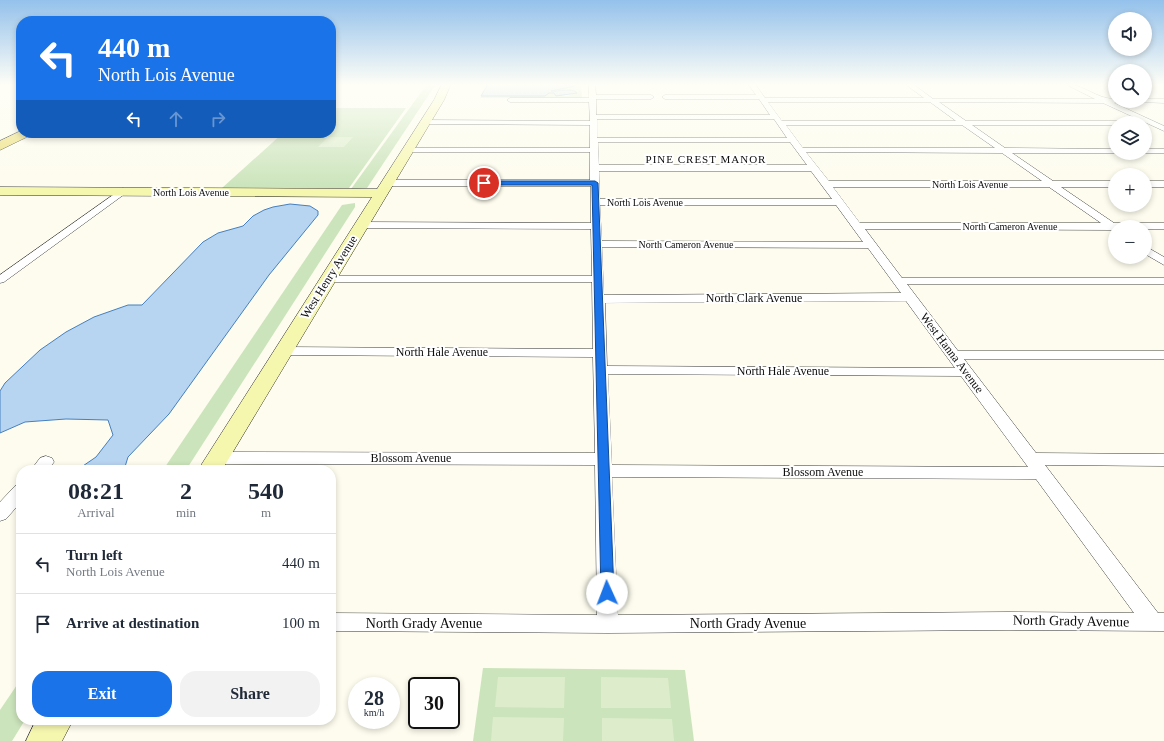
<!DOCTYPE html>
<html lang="en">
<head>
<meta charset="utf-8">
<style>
  body { margin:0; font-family:Georgia,serif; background:#f2f2f3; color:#1f2937; height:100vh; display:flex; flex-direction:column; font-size:15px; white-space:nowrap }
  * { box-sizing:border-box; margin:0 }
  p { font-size:13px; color:#747a83 }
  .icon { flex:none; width:22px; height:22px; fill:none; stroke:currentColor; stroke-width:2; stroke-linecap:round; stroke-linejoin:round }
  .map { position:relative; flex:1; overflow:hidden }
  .panel { position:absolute; left:16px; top:465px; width:320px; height:260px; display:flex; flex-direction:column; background:#fff; border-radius:16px; box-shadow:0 2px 6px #0003 }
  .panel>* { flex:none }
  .top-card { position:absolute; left:16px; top:16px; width:320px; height:122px; border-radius:16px; box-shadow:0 2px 6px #0003; background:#1a73e8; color:#fff; overflow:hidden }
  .tools { position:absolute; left:1108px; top:12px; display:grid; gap:8px }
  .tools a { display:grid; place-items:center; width:44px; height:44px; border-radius:50%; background:#fff; box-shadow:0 2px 6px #0003; font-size:20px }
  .speed { position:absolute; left:348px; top:677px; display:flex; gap:8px; font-size:20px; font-weight:700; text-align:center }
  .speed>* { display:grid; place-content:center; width:52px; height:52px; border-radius:50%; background:#fff; box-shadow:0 2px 6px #0003; line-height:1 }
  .speed small { font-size:10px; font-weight:400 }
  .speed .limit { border:2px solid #111; border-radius:6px; background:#fff; color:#111 }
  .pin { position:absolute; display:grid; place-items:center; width:34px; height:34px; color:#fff; margin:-17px; border:2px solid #fff; border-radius:50%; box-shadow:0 1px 4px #0007 }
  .me { position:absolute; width:44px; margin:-22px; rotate:358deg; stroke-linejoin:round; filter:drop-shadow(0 0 3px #0008) }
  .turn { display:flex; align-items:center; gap:14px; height:84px; padding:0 16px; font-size:18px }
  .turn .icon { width:52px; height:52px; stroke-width:2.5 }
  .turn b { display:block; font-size:28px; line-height:34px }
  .lanes { display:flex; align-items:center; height:38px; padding:0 16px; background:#0003; justify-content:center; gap:20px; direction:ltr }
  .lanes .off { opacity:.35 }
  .eta { display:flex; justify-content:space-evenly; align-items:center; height:68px; text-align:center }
  .eta b { font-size:24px; font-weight:700; line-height:28px }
  .action { display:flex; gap:8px; margin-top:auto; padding:8px 16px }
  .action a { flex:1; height:46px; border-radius:16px; background:#1a73e8; color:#fff; font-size:16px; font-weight:700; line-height:46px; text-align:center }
  .action a+a { background:#f2f2f3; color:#1f2937 }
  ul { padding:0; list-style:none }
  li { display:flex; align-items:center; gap:12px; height:60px; padding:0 16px; border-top:1px solid #e0e1e3 }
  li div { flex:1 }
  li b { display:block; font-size:15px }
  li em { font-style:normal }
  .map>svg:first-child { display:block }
  .green { fill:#cbe4bb }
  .pitch { fill:#ddedcc }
  .water { fill:#b7d4f0; stroke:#4580c0 }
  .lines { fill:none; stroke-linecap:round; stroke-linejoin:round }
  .street-casing { stroke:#404040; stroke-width:1 }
  .secondary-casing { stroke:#2f2f2f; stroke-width:1 }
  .primary-casing { stroke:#1e1e1e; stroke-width:1 }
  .street { fill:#fff; fill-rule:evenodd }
  .secondary { fill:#f6f7af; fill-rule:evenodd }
  .primary { fill:#ebdd70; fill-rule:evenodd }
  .wall { fill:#484440 }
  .shaded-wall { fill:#3b3734 }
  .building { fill:#544f4a; stroke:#3b3734 }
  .route { fill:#1a73e8; stroke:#114b97 }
  .labels { text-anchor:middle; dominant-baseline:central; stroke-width:4; stroke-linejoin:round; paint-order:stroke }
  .far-street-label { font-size:10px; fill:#0d0d0d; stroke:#fff }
  .far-neighbourhood-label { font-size:11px; letter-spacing:1px; fill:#0d0d0d; stroke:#fff }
  .street-label { font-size:12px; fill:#0d0d0d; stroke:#fff }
  .near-street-label { font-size:14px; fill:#0d0d0d; stroke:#fff }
</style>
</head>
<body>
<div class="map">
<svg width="1164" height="741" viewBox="0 0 1164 741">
  <rect width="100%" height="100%" fill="#fdfcee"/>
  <!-- green -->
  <g class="green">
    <path d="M427 84H436L367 188 351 189Z"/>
    <path d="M575 84H581L582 98H480L481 96H545L549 93H554L556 96H567L577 93 568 90 550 91Z"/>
    <path d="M331 108H406L349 188H222L283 133H331Z"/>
    <path d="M355 203V207L186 470H163L342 205Z"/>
    <path d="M483 668 685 670 694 741H473Z"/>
    <path d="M21 679V720H25L12 741H0V710Z"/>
  </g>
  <!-- pitch -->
  <g class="pitch">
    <path d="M328 137H353L344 147H318Z"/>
    <path d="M498 677H565L564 708 495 707Z"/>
    <path d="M601 677 668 678 671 708H601Z"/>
    <path d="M493 717 564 718 563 741H491Z"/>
    <path d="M602 718 672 719 674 741H602Z"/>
  </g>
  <!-- water -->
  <g class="water">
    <path d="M488 84H575V86L551 91C559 92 571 87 577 93L556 96 554 93H549L545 96H481Z"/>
    <path d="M290 204 310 206 318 211V215L269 275 169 414 128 457 124 470H77L96 457 113 435 108 420 66 419 25 422 0 433V391L5 383 40 350 66 332 94 317 128 305H142L203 242 218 233 243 226 253 216 264 210 273 207Z"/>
  </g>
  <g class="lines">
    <!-- street casing -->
    <g class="street-casing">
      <g id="street">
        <path d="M589 84H595L596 95H651L654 97 651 99H596V115H770L759 99H665L662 97 665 95H756L748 84H755L765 98H924L905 84H913L933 99H1095L1065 84C1084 84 1096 99 1115 99V101H1118L1114 103 1164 126V131L1103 103 939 102 966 121H1118L1119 123H1115V125H972L1005 148 1115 149V153H1117H1012L1053 181H1115V187H1061L1114 223H1164V229H1145V227H1115V230H1113L865 229 902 278H1164V284H907L958 351H1164V359H964L1036 453 1164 454V466L1045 465 1158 613H1164V631L1008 630 608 633 331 631V613L597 615 595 465 218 464 212 462 210 458 212 454 218 452 595 453 593 357 284 355 279 354 277 351 279 348 284 347 593 349 592 282H328L324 281 322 279 324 277 328 276H592L591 229 362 228 357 225 362 222 591 223V186H388L384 183 388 180H590V152H408L404 150 408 148H590V125L424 124 420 122 424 120 590 121 589 102H510L507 100 510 98H589ZM768 102H930L956 121H782ZM597 119H774L787 138H597ZM786 125H962L995 148H803ZM598 142H790L807 165H599ZM806 152 1002 153 1042 181H829ZM599 171H811L832 199H600ZM833 187H1049L1101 223H860ZM600 205H836L863 242 602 241ZM602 247 868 248 901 293 604 295ZM906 301 955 368 607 366 605 303ZM608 374 961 376 1028 467 612 465ZM612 477 1036 479 1134 613 1008 612 618 615Z"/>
        <path d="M1145 99H1164V103L1143 102 1142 101H1145Z"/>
        <path d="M1145 149H1164V153H1143H1145Z"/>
        <rect x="1145" y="181" width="19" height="6"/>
        <path d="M123 188 126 189 128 191 126 193 4 282 0 283V275Z"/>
        <path d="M1145 246 1164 257V265L1145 254Z"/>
        <path d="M46 456 52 458 54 462 48 470H31L40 458Z"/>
        <path d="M21 484V502L6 519 0 521V502L15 486Z"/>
      </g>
    </g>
    <!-- secondary casing -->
    <g class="secondary-casing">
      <g id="secondary">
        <path d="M442 84H451L444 100 222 470H198L372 197 0 195V187L377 189 434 100Z"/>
        <path d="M36 720H73L62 741H26Z"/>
      </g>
    </g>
    <!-- primary casing -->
    <g class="primary-casing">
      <path id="primary" d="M21 131V133H33L31 135 0 150V141Z"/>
    </g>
    <!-- street -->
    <use href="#street" class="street"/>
    <!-- secondary -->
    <use href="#secondary" class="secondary"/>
    <!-- primary -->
    <use href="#primary" class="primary"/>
  </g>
  <!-- wall -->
  <path class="wall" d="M50 133H100L92 138H49L47 134Z"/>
  <!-- shaded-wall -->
  <path class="shaded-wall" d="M93 133H100L92 138 90 135Z"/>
  <!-- building -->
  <path class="building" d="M50 133H93L90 135 47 134Z"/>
  <!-- sky -->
  <linearGradient id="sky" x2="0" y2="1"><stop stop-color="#94c1eb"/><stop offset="0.45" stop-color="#fefef7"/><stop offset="1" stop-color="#fefef7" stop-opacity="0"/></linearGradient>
  <rect width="1164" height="188" fill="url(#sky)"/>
  <!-- route -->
  <path class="route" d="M595 181 598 183 614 593 612 597 607 599 602 597 601 593 592 185H484L481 183 484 181Z"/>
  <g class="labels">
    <!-- far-street labels -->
    <g class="far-street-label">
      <text x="970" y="184">North Lois Avenue</text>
      <text x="191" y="192">North Lois Avenue</text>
      <text x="645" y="202">North Lois Avenue</text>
      <text x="1010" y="226">North Cameron Avenue</text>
      <text x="686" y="244">North Cameron Avenue</text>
    </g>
    <!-- far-neighbourhood labels -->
    <g class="far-neighbourhood-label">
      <text x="706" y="159">PINE CREST MANOR</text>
    </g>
    <!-- street labels -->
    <g class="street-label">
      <text transform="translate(329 277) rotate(-58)">West Henry Avenue</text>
      <text x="754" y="298">North Clark Avenue</text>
      <text x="442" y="352">North Hale Avenue</text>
      <text transform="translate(952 353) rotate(53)">West Hanna Avenue</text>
      <text x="783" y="371">North Hale Avenue</text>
      <text x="411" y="458">Blossom Avenue</text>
      <text x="823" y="472">Blossom Avenue</text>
    </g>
    <!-- near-street labels -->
    <g class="near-street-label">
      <text transform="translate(1071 621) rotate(1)">North Grady Avenue</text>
      <text x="424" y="623">North Grady Avenue</text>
      <text x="748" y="623">North Grady Avenue</text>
    </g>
  </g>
</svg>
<div class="tools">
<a><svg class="icon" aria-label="sound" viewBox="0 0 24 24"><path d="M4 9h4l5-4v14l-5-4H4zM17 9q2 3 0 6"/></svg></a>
<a><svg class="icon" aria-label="search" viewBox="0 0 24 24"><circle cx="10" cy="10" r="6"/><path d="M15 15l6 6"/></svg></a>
<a><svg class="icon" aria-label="layers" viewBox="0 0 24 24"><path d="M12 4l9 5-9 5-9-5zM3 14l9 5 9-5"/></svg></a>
<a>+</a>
<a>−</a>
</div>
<div class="speed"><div>28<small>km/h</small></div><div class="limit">30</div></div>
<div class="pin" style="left:484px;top:183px;background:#d93025"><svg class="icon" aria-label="arrive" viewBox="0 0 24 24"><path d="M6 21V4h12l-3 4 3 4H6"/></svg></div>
<svg class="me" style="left:607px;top:593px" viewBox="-20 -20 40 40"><circle r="19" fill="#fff"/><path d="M0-13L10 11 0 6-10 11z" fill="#1a73e8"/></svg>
<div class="top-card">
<div class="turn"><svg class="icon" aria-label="left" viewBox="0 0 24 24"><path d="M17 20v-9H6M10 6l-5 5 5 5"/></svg><div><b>440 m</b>North Lois Avenue</div></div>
<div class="lanes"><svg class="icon" aria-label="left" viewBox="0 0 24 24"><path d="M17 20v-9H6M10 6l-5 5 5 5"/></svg><svg class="icon off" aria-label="ahead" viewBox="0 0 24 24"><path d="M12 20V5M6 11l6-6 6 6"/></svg><svg class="icon off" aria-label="right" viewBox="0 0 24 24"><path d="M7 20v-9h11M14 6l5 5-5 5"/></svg></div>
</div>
<section class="panel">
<div class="eta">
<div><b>08:21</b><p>Arrival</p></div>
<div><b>2</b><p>min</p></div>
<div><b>540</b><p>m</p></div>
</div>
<ul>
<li><svg class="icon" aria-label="left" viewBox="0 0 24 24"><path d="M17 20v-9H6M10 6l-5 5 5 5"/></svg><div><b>Turn left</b><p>North Lois Avenue</p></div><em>440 m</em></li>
<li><svg class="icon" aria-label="arrive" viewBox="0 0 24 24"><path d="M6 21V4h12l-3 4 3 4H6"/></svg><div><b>Arrive at destination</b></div><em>100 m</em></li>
</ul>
<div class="action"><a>Exit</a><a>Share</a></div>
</section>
</div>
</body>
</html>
